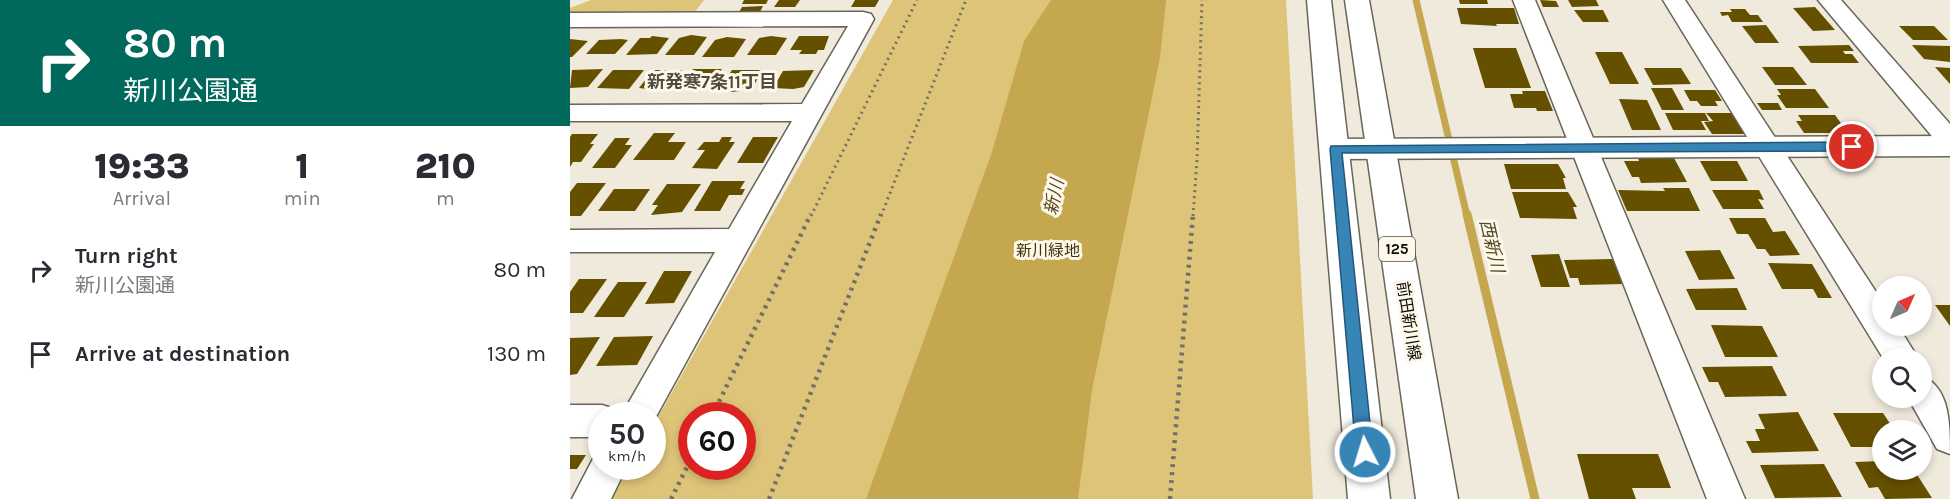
<!DOCTYPE html>
<html lang="en">
<head>
<meta charset="utf-8">
<style>
  body { margin:0; font-family:Karla,"Noto Sans JP",sans-serif; background:#f7f7f7; color:#2b2b33; height:100vh; display:flex; flex-direction:column; font-size:22px; white-space:nowrap }
  * { box-sizing:border-box; margin:0 }
  p { font-size:20px; color:#7c7c81 }
  .icon { flex:none; width:33px; height:33px; fill:none; stroke:currentColor; stroke-width:2; stroke-linecap:round; stroke-linejoin:round }
  .map { position:relative; flex:1; overflow:hidden }
  .side { display:flex; flex-direction:column; background:#fff; width:570px }
  .side>* { flex:none }
  .banner { background:#00695c; color:#fff; overflow:hidden }
  .needle { width:39px; rotate:45deg }
  .fabs { position:absolute; left:1302px; top:276px; display:grid; gap:12px }
  .fabs a { display:grid; place-items:center; width:60px; height:60px; border-radius:50%; background:#fff; box-shadow:0 3px 9px #0003; font-size:30px }
  .speed { position:absolute; left:18px; top:402px; display:flex; gap:12px; font-size:30px; font-weight:700; text-align:center }
  .speed>* { display:grid; place-content:center; width:78px; height:78px; border-radius:50%; background:#fff; box-shadow:0 3px 9px #0003; line-height:1 }
  .speed small { font-size:15px; font-weight:400 }
  .speed .limit { border:9px solid #d22; background:#fff; color:#111 }
  .pin { position:absolute; display:grid; place-items:center; width:51px; height:51px; color:#fff; margin:-26px; border:3px solid #fff; border-radius:50%; box-shadow:0 2px 6px #0007 }
  .me { position:absolute; width:66px; margin:-33px; rotate:355deg; stroke-linejoin:round; filter:drop-shadow(0 0 4px #0008) }
  .turn { display:flex; align-items:center; gap:21px; height:126px; padding:0 24px; font-size:27px }
  .turn .icon { width:78px; height:78px; stroke-width:2.5 }
  .turn b { display:block; font-size:42px; line-height:51px }
  .eta { display:flex; justify-content:space-evenly; align-items:center; height:102px; text-align:center }
  .eta b { font-size:36px; font-weight:800; line-height:42px }
  ul { padding:0; list-style:none }
  li { display:flex; align-items:center; gap:18px; height:84px; padding:0 24px }
  li div { flex:1 }
  li b { display:block; font-size:22px }
  li em { font-style:normal }
  main { display:flex; flex:1; min-height:0 }
  .map>svg:first-child { display:block }
  .green { fill:#dec478; fill-rule:evenodd }
  .water { fill:#c4a74f }
  .lines { fill:none; stroke-linecap:round; stroke-linejoin:round }
  .stream-far1 { stroke:#c4a74f; stroke-width:7 }
  .stream { stroke:#c4a74f; stroke-width:9 }
  .building { fill:#655000 }
  .minor-casing { stroke:#696558; stroke-width:3 }
  .tertiary-casing { stroke:#696558; stroke-width:3 }
  .primary-casing { stroke:#696558; stroke-width:3 }
  .path-far1 { stroke:#737067; stroke-width:3; stroke-dasharray:2 4; stroke-linecap:butt }
  .path { stroke:#737067; stroke-width:4.5; stroke-dasharray:3 5; stroke-linecap:butt }
  .minor { fill:#fff; fill-rule:evenodd }
  .tertiary { fill:#fff; fill-rule:evenodd }
  .primary { fill:#fff; fill-rule:evenodd }
  .route { fill:#3784b6; stroke:#245676; stroke-width:1.5 }
  .labels { text-anchor:middle; dominant-baseline:central; stroke-width:6; stroke-linejoin:round; paint-order:stroke }
  .shield { fill:#fdf8e9; stroke:#55524b; stroke-width:1.5 }
  .shield-label { font-size:15px; font-weight:bold; fill:#0d0b07 }
  .park-label { font-size:16px; fill:#40330d; stroke:#fdf8e9 }
  .street-label { font-size:16px; fill:#0d0b07; stroke:#fdf8e9 }
  .neighbourhood-label { font-size:18px; font-weight:bold; fill:#4f4b3f; stroke:#fdf8e9 }
  .water-label { font-size:18px; font-style:italic; fill:#564924; stroke:#fdf8e9 }
</style>
</head>
<body>
<main>
<section class="side">
<div class="banner">
<div class="turn"><svg class="icon" aria-label="right" viewBox="0 0 24 24"><path d="M7 20v-9h11M14 6l5 5-5 5"/></svg><div><b>80 m</b>新川公園通</div></div>
</div>
<div class="eta">
<div><b>19:33</b><p>Arrival</p></div>
<div><b>1</b><p>min</p></div>
<div><b>210</b><p>m</p></div>
</div>
<ul>
<li><svg class="icon" aria-label="right" viewBox="0 0 24 24"><path d="M7 20v-9h11M14 6l5 5-5 5"/></svg><div><b>Turn right</b><p>新川公園通</p></div><em>80 m</em></li>
<li><svg class="icon" aria-label="arrive" viewBox="0 0 24 24"><path d="M6 21V4h12l-3 4 3 4H6"/></svg><div><b>Arrive at destination</b></div><em>130 m</em></li>
</ul>
</section>
<div class="map">
<svg width="1380" height="499" viewBox="0 0 1380 499">
  <rect width="100%" height="100%" fill="#efeadc"/>
  <!-- green -->
  <g class="green">
    <path d="M21 0H134L124 13H0V8Z"/>
    <path d="M323 0H716L743 499H41L60 467 82 466 83 426ZM122 416H172V466H122Z"/>
  </g>
  <!-- water -->
  <path class="water" d="M481 0H596L590 58 522 390 508 499H296L422 152 454 41Z"/>
  <g class="lines">
    <!-- stream-far1 -->
    <path class="stream-far1" d="M846 0 897 216"/>
    <!-- stream -->
    <path class="stream" d="M897 214 965 499"/>
  </g>
  <!-- building -->
  <g class="building">
    <path d="M174 0H198L196 4H172Z"/>
    <path d="M209 0H230L225 7H204Z"/>
    <path d="M285 0H309L305 7H281Z"/>
    <path d="M889 0H917L918 4H890Z"/>
    <path d="M970 0 986 1 989 7H973Z"/>
    <path d="M998 0H1026L1029 6 1002 7Z"/>
    <path d="M193 6 190 12H169L172 7Z"/>
    <path d="M1245 7 1265 30 1243 31 1223 8Z"/>
    <path d="M887 8H944L949 24H926L927 26 891 24Z"/>
    <path d="M1160 9H1175L1180 15H1188L1193 22H1162L1158 15 1152 16 1150 12H1162Z"/>
    <path d="M1004 10H1033L1039 22H1013Z"/>
    <path d="M1196 25 1209 43H1185L1172 26Z"/>
    <path d="M1329 26H1364L1378 40H1343Z"/>
    <path d="M121 35 137 37 124 55H95L109 38Z"/>
    <path d="M82 36 99 38 87 54 56 55 70 38H80Z"/>
    <path d="M201 36 217 38 206 55H177L189 38Z"/>
    <path d="M229 36H259L254 50H248L246 54H229L232 50H220Z"/>
    <path d="M157 37 176 39 164 57H132L145 40Z"/>
    <path d="M0 39 18 41 2 57H0Z"/>
    <path d="M51 39 58 40 45 54H16L29 40Z"/>
    <path d="M1279 45 1284 51H1273L1275 54H1282L1289 63H1241L1228 46Z"/>
    <path d="M1342 45 1380 46V62L1354 59Z"/>
    <path d="M903 48H946L961 88H915Z"/>
    <path d="M1025 52H1052L1069 84H1040Z"/>
    <path d="M1192 67H1223L1237 85H1205Z"/>
    <path d="M1365 67 1380 68V84Z"/>
    <path d="M1074 68H1111L1121 84 1083 85Z"/>
    <path d="M33 69 18 87 0 88 2 70Z"/>
    <path d="M123 69H152L139 87 128 89 109 88Z"/>
    <path d="M43 70H74L59 89 27 88Z"/>
    <path d="M83 70H112L99 88 87 90 69 88Z"/>
    <path d="M162 70H193L182 88H172L170 91 161 92 163 88 150 89Z"/>
    <path d="M244 70 234 87 223 89 203 88 213 71Z"/>
    <path d="M1081 88H1102L1114 110H1092Z"/>
    <path d="M1207 89H1245L1259 108H1216L1207 95H1211Z"/>
    <path d="M1114 90H1145L1152 101H1145L1148 106H1131L1127 101H1120Z"/>
    <path d="M952 91H975L983 111H967L966 108H944L940 94H953Z"/>
    <path d="M1049 99 1077 100 1091 130H1062Z"/>
    <path d="M1187 103H1208L1212 110H1192Z"/>
    <path d="M1095 113H1135L1139 121H1131L1136 130H1103Z"/>
    <path d="M1136 113H1161L1175 134H1142L1134 122 1143 121Z"/>
    <path d="M1228 115H1265L1278 133H1234L1226 121H1232Z"/>
    <path d="M84 133H105L98 142H116L104 160H63Z"/>
    <path d="M2 134H28L20 144H24L11 162H3L0 167V137Z"/>
    <path d="M152 137H162L159 142H165L147 169 122 168 135 150H127L134 142H149Z"/>
    <path d="M183 137H208L193 163H167Z"/>
    <path d="M45 138H60L55 145H62L45 168H22Z"/>
    <path d="M1068 158H1104L1117 182 1071 183 1069 177H1062L1054 161H1069Z"/>
    <path d="M1130 161H1167L1178 181H1141Z"/>
    <path d="M934 164H988L996 178H993L996 189H941Z"/>
    <path d="M142 181H175L170 189H175L172 195H159L150 211H124Z"/>
    <path d="M7 183H36L11 216H0V192Z"/>
    <path d="M97 184H131L112 212 81 215 88 205H82Z"/>
    <path d="M1093 188H1119L1130 211H1057L1048 190 1095 191Z"/>
    <path d="M44 189H80L65 211H28Z"/>
    <path d="M1142 190H1189L1194 200 1188 199 1194 209H1153Z"/>
    <path d="M942 192H998L1007 207H1003L1007 219 950 218Z"/>
    <path d="M1159 218H1195L1203 232 1215 231 1230 255 1200 256 1195 249H1187L1178 234H1167Z"/>
    <path d="M1150 250 1165 279 1129 280 1115 251Z"/>
    <path d="M989 254 1000 287H971L961 255Z"/>
    <path d="M1044 259 1054 284 1010 285 1008 278H1000L994 260Z"/>
    <path d="M1198 263 1242 264 1262 298H1248L1243 289H1212Z"/>
    <path d="M94 271H122L104 303 75 304Z"/>
    <path d="M9 279H37L13 313H0V292Z"/>
    <path d="M48 282H77L54 317H24Z"/>
    <path d="M1167 288 1177 310H1126L1116 289Z"/>
    <path d="M1365 305H1380V326Z"/>
    <path d="M1141 325 1192 326 1208 357H1155Z"/>
    <path d="M83 336 67 365 26 366 44 337Z"/>
    <path d="M30 337 7 374 0 375V338Z"/>
    <path d="M1202 366 1217 396 1155 397 1148 382H1139L1132 367Z"/>
    <path d="M1228 412 1249 451 1182 453 1176 441H1190L1185 429H1195L1188 414Z"/>
    <path d="M1263 413H1313L1321 425H1325L1328 430H1312V447H1281Z"/>
    <path d="M1007 454H1088L1101 488H1062L1066 499H1019Z"/>
    <path d="M0 455H16L7 469H0Z"/>
    <path d="M1312 461V470H1344L1362 498 1315 499 1308 487 1299 488 1285 462Z"/>
    <path d="M1254 464 1272 497 1205 498 1190 465Z"/>
  </g>
  <g class="lines">
    <!-- minor casing -->
    <g class="minor-casing">
      <g id="minor">
        <path d="M943 0H965L1175 499H1137Z"/>
        <path d="M1093 0H1115L1312 301V326H1328L1348 358H1313Z"/>
        <path d="M1248 0H1271L1380 124V150L1371 147Z"/>
        <path d="M293 12 301 14 304 19 82 424V416H51L145 252H0V230L159 229 222 121H0V105L232 104 278 26 0 27V13Z"/>
        <path d="M1352 376C1380 388 1380 424 1380 454L1367 449 1338 398H1352Z"/>
        <path d="M0 405H32L45 409 47 416H32V437H0Z"/>
        <path d="M32 451V466H57L41 499H2L26 453Z"/>
      </g>
    </g>
    <!-- tertiary casing -->
    <g class="tertiary-casing">
      <path id="tertiary" d="M1380 136V156L766 159 756 156 751 149 756 142 766 139Z"/>
    </g>
    <!-- primary casing -->
    <g class="primary-casing">
      <g id="primary">
        <path d="M737 0H761L820 499H778Z"/>
        <path d="M775 0H799L888 499H846Z"/>
      </g>
    </g>
    <!-- path-far1 -->
    <g class="path-far1">
      <path d="M241 216 347 0"/>
      <path d="M311 216 396 0"/>
      <path d="M623 216 627 160 632 0"/>
    </g>
    <!-- path -->
    <g class="path">
      <path d="M142 416 241 214"/>
      <path d="M101 499 122 457"/>
      <path d="M199 499 311 214"/>
      <path d="M600 499 623 214"/>
    </g>
    <!-- minor -->
    <use href="#minor" class="minor"/>
    <!-- tertiary -->
    <use href="#tertiary" class="tertiary"/>
    <!-- primary -->
    <use href="#primary" class="primary"/>
  </g>
  <!-- route -->
  <path class="route" d="M1282 142 1288 147 1282 151 772 153 803 452 800 458 795 460 789 458 786 452 760 149 761 146Z"/>
  <g class="labels">
    <!-- shield labels -->
    <rect class="shield" x="809" y="237" width="36" height="24" rx="4.5"/>
    <g class="shield-label">
      <text x="827" y="249">125</text>
    </g>
    <!-- park labels -->
    <g class="park-label">
      <text x="478" y="250">新川緑地</text>
    </g>
    <!-- street labels -->
    <g class="street-label">
      <text transform="translate(839 321) rotate(81)">前田新川線</text>
    </g>
    <!-- neighbourhood labels -->
    <g class="neighbourhood-label">
      <text x="142" y="82">新発寒7条11丁目</text>
    </g>
    <!-- water labels -->
    <g class="water-label">
      <text transform="translate(484 197) rotate(-78)">新川</text>
      <text transform="translate(922 246) rotate(77)">西新川</text>
    </g>
  </g>
</svg>
<div class="fabs">
<a><svg class="needle" viewBox="-14 -14 28 28"><path d="M0-13l5 13h-10z" fill="#e53935"/><path d="M0 13l5-13h-10z" fill="#7c7c81"/></svg></a>
<a><svg class="icon" aria-label="search" viewBox="0 0 24 24"><circle cx="10" cy="10" r="6"/><path d="M15 15l6 6"/></svg></a>
<a><svg class="icon" aria-label="layers" viewBox="0 0 24 24"><path d="M12 4l9 5-9 5-9-5zM3 14l9 5 9-5"/></svg></a>
</div>
<div class="speed"><div>50<small>km/h</small></div><div class="limit">60</div></div>
<div class="pin" style="left:1282px;top:147px;background:#d93025"><svg class="icon" aria-label="arrive" viewBox="0 0 24 24"><path d="M6 21V4h12l-3 4 3 4H6"/></svg></div>
<svg class="me" style="left:795px;top:452px" viewBox="-20 -20 40 40"><circle r="17" fill="#3784b6" stroke="#fff" stroke-width="3"/><path d="M0-11L8 9 0 5-8 9z" fill="#fff"/></svg>
</div>
</main>
</body>
</html>
